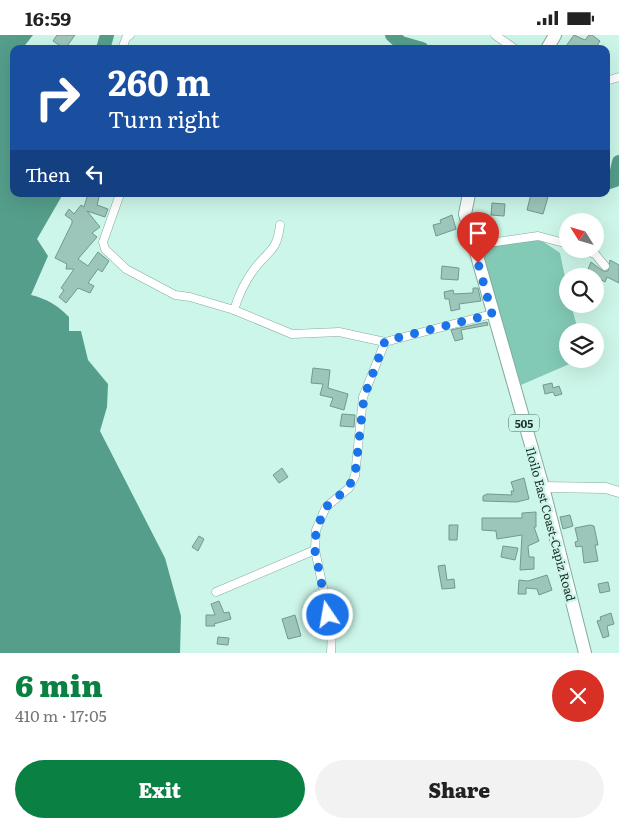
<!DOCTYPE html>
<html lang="en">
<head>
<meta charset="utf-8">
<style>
  body { margin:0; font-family:Literata,serif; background:#f2f2f2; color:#222; height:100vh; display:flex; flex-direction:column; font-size:19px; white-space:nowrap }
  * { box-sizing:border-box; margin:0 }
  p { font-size:16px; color:#767676 }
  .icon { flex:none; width:28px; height:28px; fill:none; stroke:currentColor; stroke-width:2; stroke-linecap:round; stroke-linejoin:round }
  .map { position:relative; height:618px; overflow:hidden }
  .side { display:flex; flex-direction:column; background:#fff; flex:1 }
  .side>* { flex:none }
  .guide { position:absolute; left:10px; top:10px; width:600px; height:152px; border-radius:10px; box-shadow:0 5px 20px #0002; background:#1a4fa0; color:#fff; overflow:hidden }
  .needle { width:32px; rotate:307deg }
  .tools { position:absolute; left:559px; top:178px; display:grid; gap:10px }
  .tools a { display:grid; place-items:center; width:45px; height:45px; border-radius:50%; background:#fff; box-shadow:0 5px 20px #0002; font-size:25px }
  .pin { position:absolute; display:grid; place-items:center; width:42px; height:42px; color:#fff; margin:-51px -21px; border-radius:50% 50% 50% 0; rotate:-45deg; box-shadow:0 0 5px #0007 }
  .pin .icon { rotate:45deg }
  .me { position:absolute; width:55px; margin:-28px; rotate:348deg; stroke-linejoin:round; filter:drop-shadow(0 0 4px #0008) }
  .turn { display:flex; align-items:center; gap:18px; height:105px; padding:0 15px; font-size:22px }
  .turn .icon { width:65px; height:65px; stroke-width:2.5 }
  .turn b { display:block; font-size:35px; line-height:42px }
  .then { display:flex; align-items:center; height:48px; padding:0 15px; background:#0003; gap:10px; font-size:19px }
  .round { display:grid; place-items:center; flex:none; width:52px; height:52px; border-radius:26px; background:#f2f2f2 }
  .overview { display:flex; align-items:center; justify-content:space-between; height:85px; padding:0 15px }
  h1 { font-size:30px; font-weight:800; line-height:38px; color:#0b8043 }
  .cta { display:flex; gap:10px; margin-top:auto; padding:10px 15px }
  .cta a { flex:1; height:58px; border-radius:30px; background:#0b8043; color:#fff; font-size:20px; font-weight:800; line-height:58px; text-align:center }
  .cta a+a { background:#f2f2f2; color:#222 }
  .status { display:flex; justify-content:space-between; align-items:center; height:35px; padding:0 25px; background:#fff; direction:ltr }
  .status svg { height:14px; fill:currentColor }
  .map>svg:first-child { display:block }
  .green { fill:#83cab6 }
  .water { fill:#559e8b }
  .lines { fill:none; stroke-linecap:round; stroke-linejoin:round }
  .river { stroke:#559e8b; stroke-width:14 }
  .building { fill:#9dc6ba; stroke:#72998e }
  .minor-casing { stroke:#83ab9f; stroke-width:9 }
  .tertiary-casing { stroke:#83ab9f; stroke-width:11 }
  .primary-casing { stroke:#83ab9f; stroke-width:14 }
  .minor { stroke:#fff; stroke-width:8 }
  .tertiary { stroke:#fff; stroke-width:10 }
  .primary { stroke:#fff; stroke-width:12 }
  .route { stroke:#1a73e8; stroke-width:9; stroke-dasharray:0 16.2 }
  .labels { text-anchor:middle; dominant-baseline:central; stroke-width:4.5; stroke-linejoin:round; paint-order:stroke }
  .shield { fill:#ccf6e9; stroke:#516961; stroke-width:1 }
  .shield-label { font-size:11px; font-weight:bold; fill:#1c2c27 }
  .street-label { font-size:12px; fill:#1c2c27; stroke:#ccf6e9 }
</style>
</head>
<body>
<div class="status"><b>16:59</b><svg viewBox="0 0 49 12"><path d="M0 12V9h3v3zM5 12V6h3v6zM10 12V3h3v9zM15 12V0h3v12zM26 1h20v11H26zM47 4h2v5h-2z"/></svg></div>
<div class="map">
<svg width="619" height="618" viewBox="0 0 619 618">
  <rect width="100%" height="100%" fill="#ccf6e9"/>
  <!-- green -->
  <path class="green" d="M538 203 560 218 567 252 568 269H571L578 296H568V324H581L521 350 480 212Z"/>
  <!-- water -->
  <path class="water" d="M0 0H33L22 14H14V159H63L37 204 48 221 31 260C47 264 57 270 69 282V296H81L88 325 108 349 107 372 100 396 165 523 181 581 180 618H0Z"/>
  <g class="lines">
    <!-- river -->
    <g class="river">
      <path d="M392 0 401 8 422 14"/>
      <path d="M103 14 107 0"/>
      <path d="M606 148 615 145 619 127"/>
    </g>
  </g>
  <!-- building -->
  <g class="building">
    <path d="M57 0H75L65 14 53 6Z"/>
    <path d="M574 0 585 5 589 0H592L600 6 595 14H564Z"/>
    <path d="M88 159H100L97 170 108 174 105 182 87 176 100 192 92 198 97 202 78 224 88 231 98 217 109 226 102 237 98 234 88 248 94 251 90 258 78 253 66 268 59 262 64 255 61 253 74 234H66L67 229 55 223 72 188V185L65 180 69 174 74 179 81 170 84 172Z"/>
    <path d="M531 159 548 162 543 179 527 175Z"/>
    <path d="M492 168 505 169 504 181 491 180Z"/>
    <path d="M452 180 456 194 436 201 433 190 441 188 440 185Z"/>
    <path d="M610 225 619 230V248L607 242 605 247 587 237 591 227 603 236H608Z"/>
    <path d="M442 231 459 233 458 245 441 244Z"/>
    <path d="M473 253H478L481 266 459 269 460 274 451 276 449 264H445L444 257 453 255 454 259 473 258Z"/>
    <path d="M487 287 488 290 461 295 463 304 455 306 451 295Z"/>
    <path d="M313 333 330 335 328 353 348 359 344 375 330 371 333 363 320 360 323 349 311 348Z"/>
    <path d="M552 348 553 353 559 351 562 359 555 361 553 357 545 359 543 350Z"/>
    <path d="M342 379 355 380 354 392 340 391Z"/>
    <path d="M282 433 288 442 279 448 273 440Z"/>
    <path d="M524 443 529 464 517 467 483 466V461L487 459 512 460 511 456H514L511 447Z"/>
    <path d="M536 477V492H534L539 506 528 511 529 522H534V534L520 535 522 500 497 504 496 496 482 495V483H522V478Z"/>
    <path d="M570 480 573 491 563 494 560 482Z"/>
    <path d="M449 490H458L457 505H449Z"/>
    <path d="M590 490 594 491 598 510H595L598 526 584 528 582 511 576 512 575 507 578 506 575 493Z"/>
    <path d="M199 501 204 504 198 516 192 512Z"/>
    <path d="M503 511 518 513 515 525 501 522Z"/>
    <path d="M445 530 447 545 454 544 455 553 442 554 438 531Z"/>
    <path d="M547 540 552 555 539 560 537 554 526 553V559H518L519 545 528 546Z"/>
    <path d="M608 547 610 556 600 558 598 549Z"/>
    <path d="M219 566 224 578 229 577 231 584 214 589 215 591H206V580H215L211 569Z"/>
    <path d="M611 578 614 589 607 591 609 601 603 603 597 586 601 585 600 582Z"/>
    <path d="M295 580 301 601 288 604 282 584Z"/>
    <path d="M218 602 229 603 228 610 217 609Z"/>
  </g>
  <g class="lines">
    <!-- minor casing -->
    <g class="minor-casing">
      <g id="minor">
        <path d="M495 0 515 14"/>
        <path d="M122 14 126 3 130 0"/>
        <path d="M606 46 619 42"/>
        <path d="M120 159 103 207 105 214 126 234 175 260 190 262 234 275 292 299 339 297 385 307"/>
        <path d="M474 210 538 201 568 209"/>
        <path d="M581 214 595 219 605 231"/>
        <path d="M234 275C239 259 245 246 255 233 270 214 277 216 280 190"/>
        <path d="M216 557 315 515"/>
        <path d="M331 618 332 595 315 515 316 495 326 472 349 453 355 441 363 362 385 307 492 279"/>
      </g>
    </g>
    <!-- tertiary casing -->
    <g class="tertiary-casing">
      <path id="tertiary" d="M543 452 606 453 619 457"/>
    </g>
    <!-- primary casing -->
    <g class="primary-casing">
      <g id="primary">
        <path d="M547 14 555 0"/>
        <path d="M469 159 465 179 543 452 585 618"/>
      </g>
    </g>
    <!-- minor -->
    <use href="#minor" class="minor"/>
    <!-- tertiary -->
    <use href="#tertiary" class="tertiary"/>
    <!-- primary -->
    <use href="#primary" class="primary"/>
  </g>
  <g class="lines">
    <!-- route -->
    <path class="route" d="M328 580 315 516 316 495 326 472 348 453 355 440 364 362 385 306 492 279 478 228"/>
  </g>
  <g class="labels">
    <!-- shield labels -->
    <rect class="shield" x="509" y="379.5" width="30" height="17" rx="4"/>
    <g class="shield-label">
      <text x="524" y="388">505</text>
    </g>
    <!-- street labels -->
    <g class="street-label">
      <text transform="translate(551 489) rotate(75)">Iloilo East Coast-Capiz Road</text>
    </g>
  </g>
</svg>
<div class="tools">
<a><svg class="needle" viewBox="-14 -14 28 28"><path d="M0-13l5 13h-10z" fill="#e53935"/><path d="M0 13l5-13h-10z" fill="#767676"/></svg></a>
<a><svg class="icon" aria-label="search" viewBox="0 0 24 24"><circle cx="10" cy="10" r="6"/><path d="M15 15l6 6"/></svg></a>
<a><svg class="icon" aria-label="layers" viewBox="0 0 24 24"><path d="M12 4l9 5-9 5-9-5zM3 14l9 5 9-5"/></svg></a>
</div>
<div class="pin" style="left:478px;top:228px;background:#d93025"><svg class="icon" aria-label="arrive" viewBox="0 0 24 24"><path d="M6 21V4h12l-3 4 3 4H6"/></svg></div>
<svg class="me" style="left:328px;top:580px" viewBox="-20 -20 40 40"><circle r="17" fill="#1a73e8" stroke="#fff" stroke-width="3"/><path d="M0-11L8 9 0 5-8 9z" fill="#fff"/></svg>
<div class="guide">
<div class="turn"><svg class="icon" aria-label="right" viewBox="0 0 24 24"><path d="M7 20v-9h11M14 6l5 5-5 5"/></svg><div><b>260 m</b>Turn right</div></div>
<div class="then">Then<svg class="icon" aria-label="left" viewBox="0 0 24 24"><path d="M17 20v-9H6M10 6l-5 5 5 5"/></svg></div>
</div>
</div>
<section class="side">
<div class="overview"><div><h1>6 min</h1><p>410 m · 17:05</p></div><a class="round" style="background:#d93025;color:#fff"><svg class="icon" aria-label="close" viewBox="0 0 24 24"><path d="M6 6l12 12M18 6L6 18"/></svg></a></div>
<div class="cta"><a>Exit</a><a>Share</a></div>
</section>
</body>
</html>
